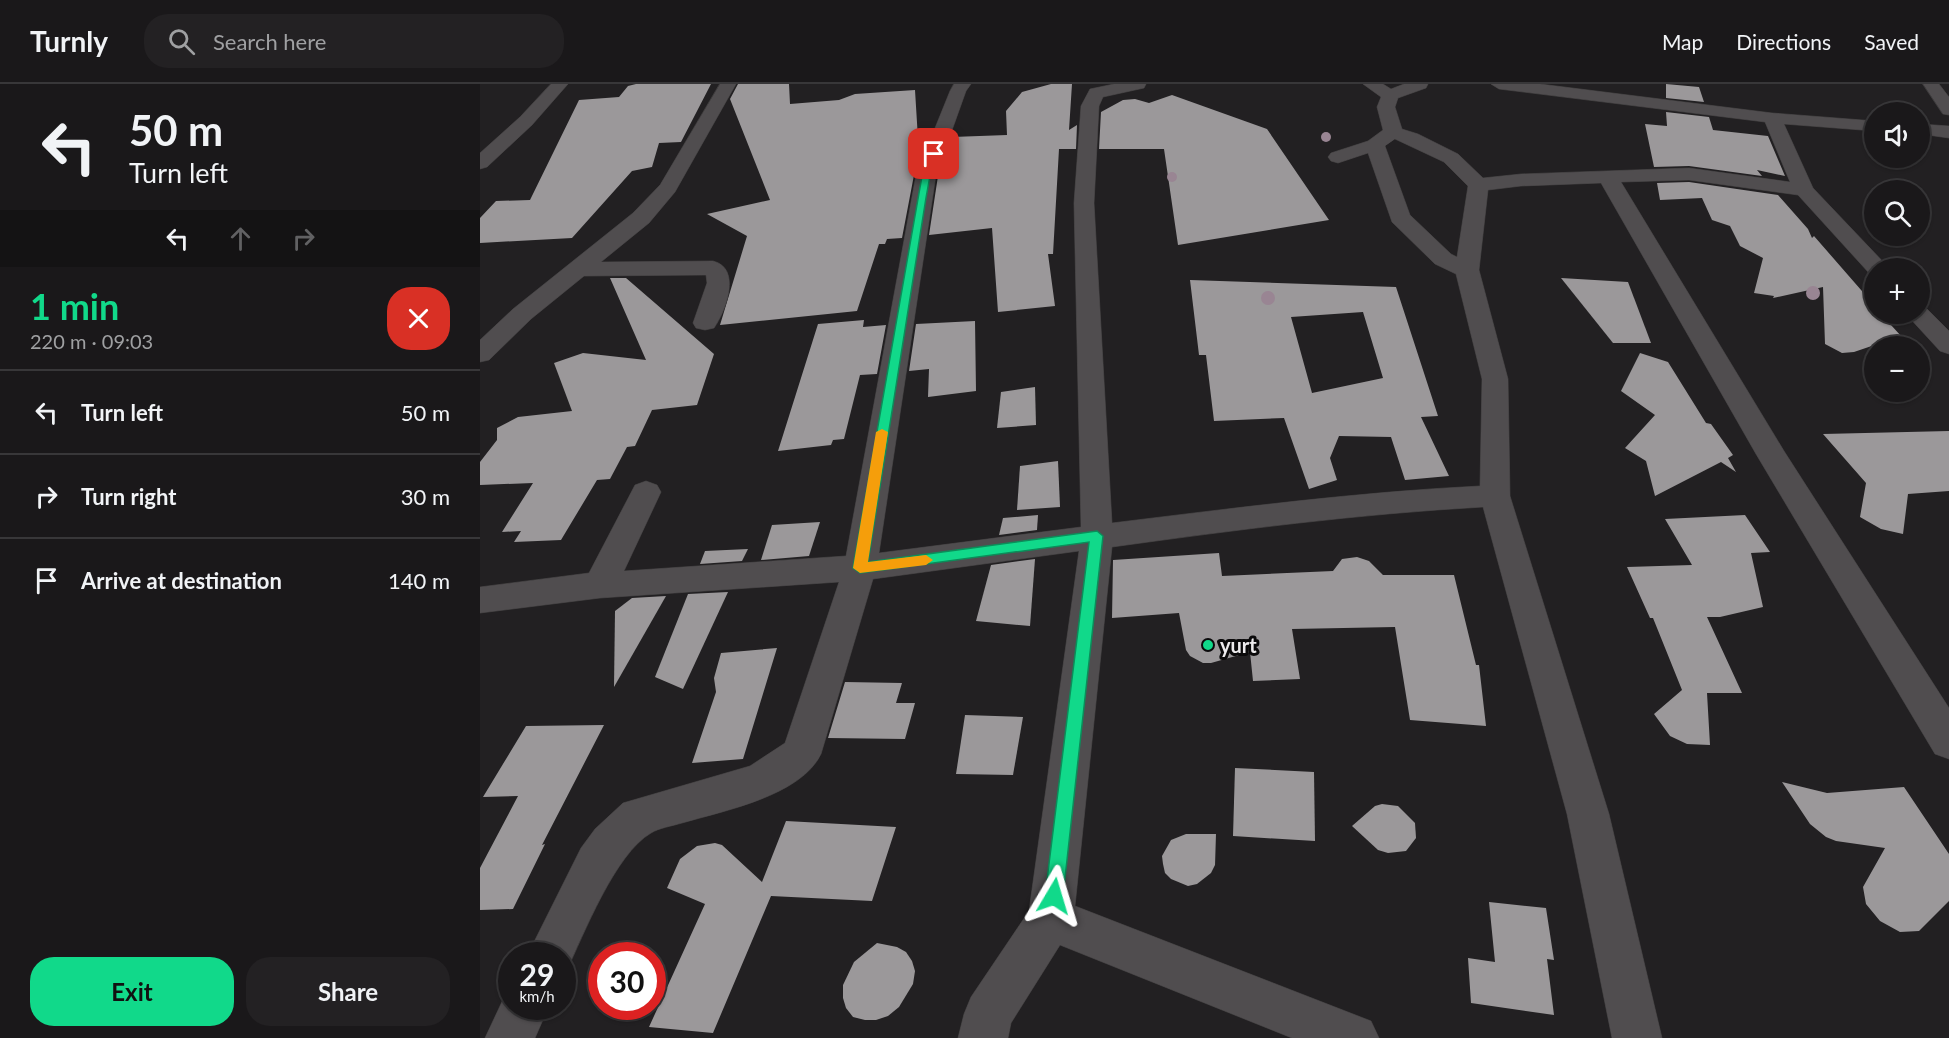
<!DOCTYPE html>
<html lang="en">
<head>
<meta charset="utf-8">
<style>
  body { margin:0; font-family:Lato,sans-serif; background:#232123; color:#f1f3f6; height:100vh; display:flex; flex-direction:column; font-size:22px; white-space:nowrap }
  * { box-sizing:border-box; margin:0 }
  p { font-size:20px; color:#9fa0a2 }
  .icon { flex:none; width:33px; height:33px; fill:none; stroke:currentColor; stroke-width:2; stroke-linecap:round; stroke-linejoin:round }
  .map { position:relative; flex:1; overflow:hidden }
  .sheet { display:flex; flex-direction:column; background:#1a181a; width:480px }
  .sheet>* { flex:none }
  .guide { background:#1a181a; color:#f1f3f6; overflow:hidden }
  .controls { position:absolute; left:1384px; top:18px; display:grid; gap:12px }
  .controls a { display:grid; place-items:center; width:66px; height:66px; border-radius:50%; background:#1a181a; box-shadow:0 2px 4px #0004,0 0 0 2px #383739; font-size:30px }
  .speed { position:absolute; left:18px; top:858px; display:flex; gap:12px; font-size:30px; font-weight:700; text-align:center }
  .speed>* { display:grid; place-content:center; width:78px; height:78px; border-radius:50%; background:#1a181a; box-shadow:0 2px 4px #0004,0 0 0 2px #383739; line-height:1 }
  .speed small { font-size:15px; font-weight:400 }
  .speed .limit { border:9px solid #d22; background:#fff; color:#111 }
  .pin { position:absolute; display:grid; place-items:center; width:51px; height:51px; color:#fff; margin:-26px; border-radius:12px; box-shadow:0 3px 9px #0006 }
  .me { position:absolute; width:66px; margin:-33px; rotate:7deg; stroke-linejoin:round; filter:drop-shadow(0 0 4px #0008) }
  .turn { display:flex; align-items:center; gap:21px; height:126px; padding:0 30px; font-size:27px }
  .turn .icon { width:78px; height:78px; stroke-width:2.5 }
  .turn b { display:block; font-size:42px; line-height:51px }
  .lanes { display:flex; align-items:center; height:57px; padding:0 30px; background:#0003; justify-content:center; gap:30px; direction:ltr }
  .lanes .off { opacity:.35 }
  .round { display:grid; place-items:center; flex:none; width:63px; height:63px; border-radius:24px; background:#232123 }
  .head { display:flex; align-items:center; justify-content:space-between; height:102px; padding:0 30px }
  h1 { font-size:36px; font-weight:700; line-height:45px; color:#11d98a }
  .button { display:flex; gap:12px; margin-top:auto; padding:12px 30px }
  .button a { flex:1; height:69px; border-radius:24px; background:#11d98a; color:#111; font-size:24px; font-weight:700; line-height:69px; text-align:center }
  .button a+a { background:#232123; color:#f1f3f6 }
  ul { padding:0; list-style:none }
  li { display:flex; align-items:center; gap:18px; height:84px; padding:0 30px; border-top:2px solid #383739 }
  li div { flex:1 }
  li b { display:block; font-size:22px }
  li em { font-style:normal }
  header { display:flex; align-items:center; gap:36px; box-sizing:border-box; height:84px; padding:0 30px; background:#1a181a; border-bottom:2px solid #383739 }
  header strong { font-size:28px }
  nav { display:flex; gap:33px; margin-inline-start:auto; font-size:21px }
  .search { width:420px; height:54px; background:#232123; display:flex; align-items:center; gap:15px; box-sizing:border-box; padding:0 21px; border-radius:24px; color:#9fa0a2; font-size:22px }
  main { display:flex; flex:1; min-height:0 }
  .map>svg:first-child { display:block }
  .building { fill:#9b989a; fill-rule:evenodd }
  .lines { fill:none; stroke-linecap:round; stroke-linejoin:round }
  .street-casing { stroke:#3e3c3d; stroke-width:1 }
  .street { fill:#504d4f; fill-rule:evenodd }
  .tree { fill:#998593 }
  .route { fill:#11d98a; stroke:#0b8d5a; stroke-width:1.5 }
  .slow { fill:#f59e0b }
  .poi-dot { fill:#11d98a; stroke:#0b0a0b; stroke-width:2 }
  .labels { text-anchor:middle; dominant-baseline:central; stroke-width:6; stroke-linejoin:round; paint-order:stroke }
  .poi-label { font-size:20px; font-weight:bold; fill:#eeecee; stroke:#0b0a0b; text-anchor:start }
</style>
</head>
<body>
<header>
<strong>Turnly</strong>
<div class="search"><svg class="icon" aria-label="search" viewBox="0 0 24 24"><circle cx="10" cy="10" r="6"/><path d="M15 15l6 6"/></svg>Search here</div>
<nav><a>Map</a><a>Directions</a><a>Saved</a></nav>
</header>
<main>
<section class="sheet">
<div class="guide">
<div class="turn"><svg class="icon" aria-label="left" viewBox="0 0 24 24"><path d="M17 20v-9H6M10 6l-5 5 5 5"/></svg><div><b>50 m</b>Turn left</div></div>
<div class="lanes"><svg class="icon" aria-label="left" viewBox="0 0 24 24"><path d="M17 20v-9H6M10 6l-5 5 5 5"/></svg><svg class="icon off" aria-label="ahead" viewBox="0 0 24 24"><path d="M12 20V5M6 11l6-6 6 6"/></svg><svg class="icon off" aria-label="right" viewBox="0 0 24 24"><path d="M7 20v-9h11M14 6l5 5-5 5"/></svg></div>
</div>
<div class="head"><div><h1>1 min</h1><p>220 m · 09:03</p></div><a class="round" style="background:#d93025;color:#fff"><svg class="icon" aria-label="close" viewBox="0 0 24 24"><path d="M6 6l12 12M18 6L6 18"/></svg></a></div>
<ul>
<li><svg class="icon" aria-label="left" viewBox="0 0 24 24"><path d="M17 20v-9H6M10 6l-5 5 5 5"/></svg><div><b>Turn left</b></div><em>50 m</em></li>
<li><svg class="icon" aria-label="right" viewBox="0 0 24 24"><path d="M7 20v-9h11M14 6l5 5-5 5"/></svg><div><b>Turn right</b></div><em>30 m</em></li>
<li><svg class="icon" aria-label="arrive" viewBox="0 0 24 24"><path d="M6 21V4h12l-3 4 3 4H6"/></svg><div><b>Arrive at destination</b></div><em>140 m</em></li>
</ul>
<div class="button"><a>Exit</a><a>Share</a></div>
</section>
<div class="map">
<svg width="1469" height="954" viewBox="0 0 1469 954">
  <rect width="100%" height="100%" fill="#222022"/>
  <!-- building -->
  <g class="building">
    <path d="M156 0H231L201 58 179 59 172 83 152 87 92 154 0 159V134L16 117 50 116 99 16 139 13 148 2Z"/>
    <path d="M258 0H309L310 20 359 16 375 10 435 6 438 55H448L434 91 422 154 407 155 405 160H399L377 227 240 241 267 152 227 130 290 116 250 15Z"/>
    <path d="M571 0H592L589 46 597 41 596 65H579L573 170H568L575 222 518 228 512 144 449 151 458 92 472 53 527 51 526 27 542 8Z"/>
    <path d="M1186 0 1219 3 1224 18 1186 14Z"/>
    <path d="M692 11 787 45 849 136 698 161 684 65H619L621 28 643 16 655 15 669 19Z"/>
    <path d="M1186 28 1229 33 1233 46 1288 52 1305 92 1277 86 1282 92 1209 82 1174 83 1165 40 1187 42Z"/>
    <path d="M1209 98 1298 111 1328 145 1332 154 1334 152 1395 222V230H1401L1421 252 1374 268 1362 269 1345 260 1343 203 1293 214 1294 212 1274 209 1283 174 1260 162 1250 142 1232 136 1222 114 1180 116 1177 99Z"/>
    <path d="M130 194H146L234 270 217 321 172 326 155 362 147 363 130 395 117 396 81 456 34 458 41 447 22 448 53 399 0 401V378L17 356V344L38 333 92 327 74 279 103 269 166 276Z"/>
    <path d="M1081 194 1148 198 1171 259H1133Z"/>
    <path d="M710 196 916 203 958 332 941 333 969 392 925 396 911 353 859 352 850 374 857 396 829 405 804 334 734 337 726 271H719ZM883 228 903 294 832 309 811 233Z"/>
    <path d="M384 236 383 243 406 241 397 290 380 291 364 355 353 356 351 361 298 367 338 240Z"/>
    <path d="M495 237 496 307 448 313 449 285 429 287 436 240Z"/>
    <path d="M1160 269 1188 278 1226 339 1231 340 1253 371 1248 374 1256 388 1241 378 1175 412 1166 377 1145 364 1175 331 1141 307Z"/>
    <path d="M555 303 556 341 517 344 521 308Z"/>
    <path d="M1469 347V407L1428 410 1423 450 1401 445 1380 433 1386 399 1343 350Z"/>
    <path d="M578 377 580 423 537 426 540 382Z"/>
    <path d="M558 431 557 446 519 451 523 434Z"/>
    <path d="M1265 431 1290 468 1271 469 1283 523 1240 533H1227L1262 609H1227L1230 661 1207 660 1190 652 1174 630 1202 606 1173 534H1170L1147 483 1212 481 1185 435Z"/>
    <path d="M340 438 329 472 281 476 292 441Z"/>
    <path d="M268 465 262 477 220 480 225 467Z"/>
    <path d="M739 469 742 492 853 487 862 475 877 473 889 477 903 491H974L996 581H999L1006 642 930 636 915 543 812 545 820 595 773 597 770 568 731 579H723L710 572 706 566 699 529 632 534 633 476Z"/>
    <path d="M555 475 550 542 496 537 511 481Z"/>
    <path d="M248 508 203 605 175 593 208 510Z"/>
    <path d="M186 512 134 603 135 527 152 514Z"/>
    <path d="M297 564 263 675 212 679 236 608 234 594 241 569Z"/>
    <path d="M365 598 422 599 416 619H435L425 655 348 654Z"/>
    <path d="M485 631 543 633 533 691 476 690Z"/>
    <path d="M124 641 62 761 65 760 33 825 0 826V784L38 712 3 713 46 642Z"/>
    <path d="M755 684 834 688 835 757 753 752Z"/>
    <path d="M1302 698 1347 709 1424 703 1469 770V817L1439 847 1420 848 1400 837 1386 820 1383 803 1405 764 1356 757 1346 753 1330 740Z"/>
    <path d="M902 720 918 722 935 739 936 754 926 767 908 769 898 766 872 742 895 722Z"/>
    <path d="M306 737 416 743 392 817 291 812 233 949 169 943 225 820 187 804 200 775 217 762 235 759 242 761 282 798Z"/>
    <path d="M706 750H736L735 781 731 789 717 800 708 802 691 795 685 789 683 780 682 772 691 756Z"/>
    <path d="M1009 818 1066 824 1074 876 1067 875 1074 931 991 919 988 874 1015 878Z"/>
    <path d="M397 859 417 863 426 868 432 877 435 887 433 900 419 923 408 932 396 936H385L373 933 366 924 363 914V901L374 878Z"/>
  </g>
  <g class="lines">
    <!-- street casing -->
    <g class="street-casing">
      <g id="street">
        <path d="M71 0H88L52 41 7 83 0 85V69L40 33Z"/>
        <path d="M240 0H256L195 108 169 139 121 178 233 177C262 184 246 227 234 244L225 246 216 244 213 239 227 199 226 191 104 192 51 235 9 276 0 278V256L33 225 153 129 180 101Z"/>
        <path d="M474 0H491L486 7 456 91 399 469 601 443 594 119 601 22 610 5 634 0H666L664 4 623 13 619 22 614 119 632 439C755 424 877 408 1000 402L1002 295 976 190 955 180 912 138 888 69 858 79 851 77 848 73 851 69 888 57 903 46 897 23 901 13 883 0H903L911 5 924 0H948L946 4 918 14 915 23 922 45 938 50 978 70 1003 94 1041 90 1209 84 1310 98 1285 38 1019 5 1011 0H1060L1292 29 1395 37V47L1304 40 1333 104 1409 184H1395V190L1389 189 1318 111 1209 96 1141 98 1304 367 1469 624V675L1455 670 1276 370 1121 99 1041 102 1008 106 999 186 1028 295 1030 412 1129 730 1182 954H1132L1087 730 1003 423C878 430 755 446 632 463L595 822 891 937 899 954H812L580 861 531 939 528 954H478L484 930 491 913 549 827 599 467 393 495 341 670C321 712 243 727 202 739 192 742 179 744 171 749 135 770 104 850 86 888L82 890V872H47L101 764 115 745 143 719 270 682 305 659 359 498 120 514 0 529V503L109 489 155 401 166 397 177 401 181 408 144 487 366 472 436 91 470 7ZM915 55 964 78 988 102 977 173 971 170 930 131 905 62Z"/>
        <path d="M1443 0H1459L1469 13V31L1463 30Z"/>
        <path d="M1440 40 1469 42V54L1440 50Z"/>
        <path d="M1440 223 1447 225 1469 247V270L1460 267 1426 230H1440Z"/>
        <path d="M32 904V922H69L55 954H5L28 905Z"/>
      </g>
    </g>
    <!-- street -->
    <use href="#street" class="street"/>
  </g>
  <!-- trees -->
  <g class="tree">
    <circle cx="846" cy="53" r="5"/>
    <circle cx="692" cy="93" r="5"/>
    <circle cx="1333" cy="209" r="7"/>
    <circle cx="788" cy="214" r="7"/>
  </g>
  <!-- route -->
  <path class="route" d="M454 68 458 70 450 92 446 114 388 478 617 447 623 452 583 812 580 819 574 821 567 819 565 812 609 458 380 489 373 484 442 92 450 70Z"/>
  <!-- slow -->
  <path class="slow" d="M402 345 408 348 388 478 446 471 453 476 446 481 380 489 373 484 396 348Z"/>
  <!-- markers -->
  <circle class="poi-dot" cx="728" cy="561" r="6"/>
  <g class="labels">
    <!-- poi labels -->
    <g class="poi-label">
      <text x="740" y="561">yurt</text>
    </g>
  </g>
</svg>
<div class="controls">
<a><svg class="icon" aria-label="sound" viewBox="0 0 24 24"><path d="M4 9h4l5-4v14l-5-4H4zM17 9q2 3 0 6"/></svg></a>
<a><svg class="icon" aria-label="search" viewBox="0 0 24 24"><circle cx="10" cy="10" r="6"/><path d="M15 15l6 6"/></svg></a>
<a>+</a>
<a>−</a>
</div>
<div class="speed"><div>29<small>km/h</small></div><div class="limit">30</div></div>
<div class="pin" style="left:454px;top:70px;background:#d93025"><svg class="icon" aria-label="arrive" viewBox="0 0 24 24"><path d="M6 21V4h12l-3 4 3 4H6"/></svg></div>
<svg class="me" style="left:574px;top:812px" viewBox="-20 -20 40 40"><path d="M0-17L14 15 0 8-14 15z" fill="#11d98a" stroke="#fff" stroke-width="4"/></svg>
</div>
</main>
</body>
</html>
